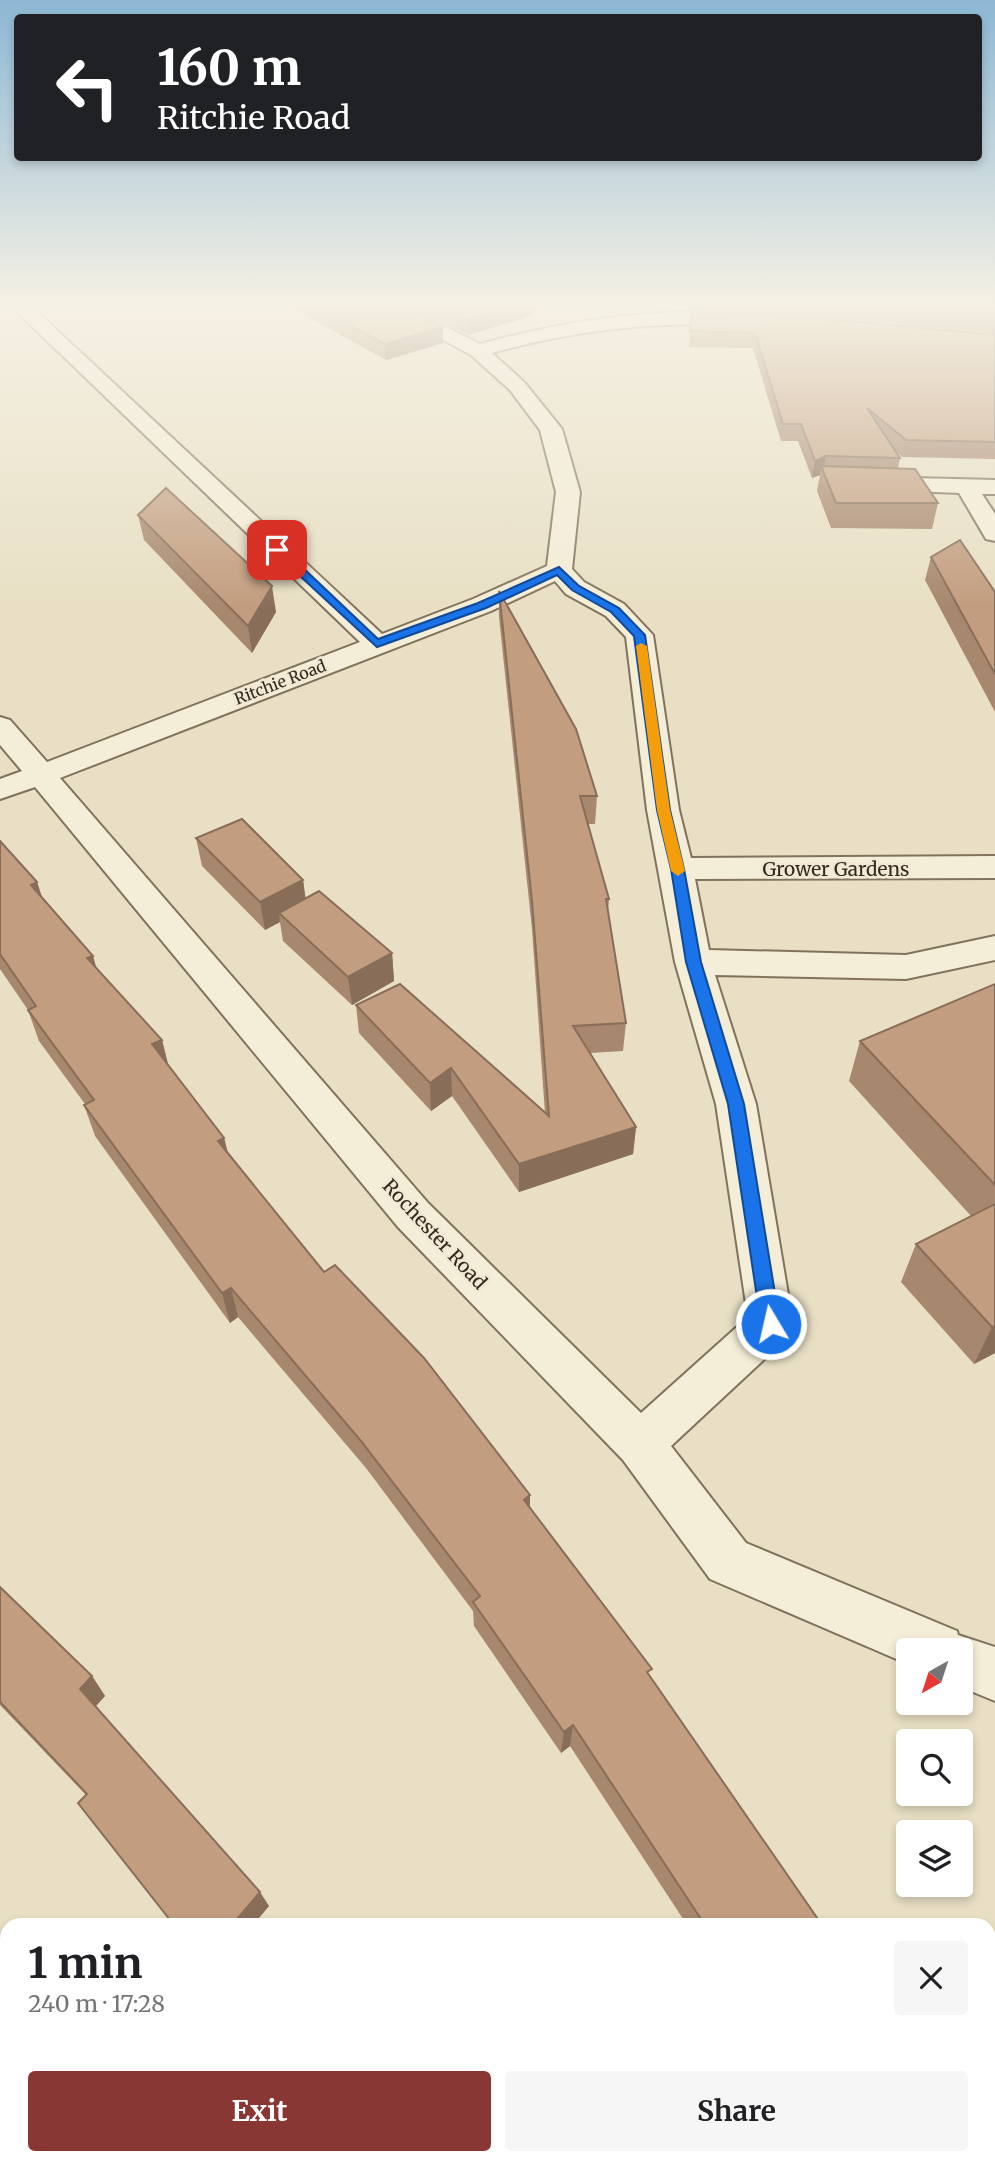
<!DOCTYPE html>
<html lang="en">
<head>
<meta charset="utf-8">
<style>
  body { margin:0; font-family:Merriweather,serif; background:#f6f6f6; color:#202124; height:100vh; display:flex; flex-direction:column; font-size:26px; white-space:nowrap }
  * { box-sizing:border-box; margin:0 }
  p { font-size:23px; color:#757577 }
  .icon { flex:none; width:38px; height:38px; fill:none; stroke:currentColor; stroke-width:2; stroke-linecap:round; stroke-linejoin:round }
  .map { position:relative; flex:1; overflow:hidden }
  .panel { position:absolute; left:0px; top:1918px; width:996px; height:247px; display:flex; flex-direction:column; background:#fff; border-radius:21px 21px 0 0; box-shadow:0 4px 10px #0003 }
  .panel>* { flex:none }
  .top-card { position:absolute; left:14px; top:14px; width:968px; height:147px; border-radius:7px; box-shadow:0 4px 10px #0003; background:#202124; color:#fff; overflow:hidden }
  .needle { width:46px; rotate:219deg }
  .buttons { position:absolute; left:896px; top:1638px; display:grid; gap:14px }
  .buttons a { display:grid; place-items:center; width:77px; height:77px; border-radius:7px; background:#fff; box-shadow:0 4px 10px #0003; font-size:35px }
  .pin { position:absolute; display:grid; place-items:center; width:60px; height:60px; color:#fff; margin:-30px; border-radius:14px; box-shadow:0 4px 10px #0006 }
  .me { position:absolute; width:77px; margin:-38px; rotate:351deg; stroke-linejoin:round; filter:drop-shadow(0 0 5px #0008) }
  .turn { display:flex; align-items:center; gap:24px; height:147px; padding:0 28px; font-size:32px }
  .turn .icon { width:91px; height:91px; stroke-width:2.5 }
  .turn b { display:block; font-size:49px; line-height:60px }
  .round { display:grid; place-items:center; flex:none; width:74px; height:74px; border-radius:7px; background:#f6f6f6 }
  .head { display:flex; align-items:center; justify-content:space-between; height:119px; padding:0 28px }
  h1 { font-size:42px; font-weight:700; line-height:52px }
  .cta { display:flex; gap:14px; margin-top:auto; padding:14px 28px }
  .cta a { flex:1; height:80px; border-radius:7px; background:#893734; color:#fff; font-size:28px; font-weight:700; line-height:80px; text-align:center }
  .cta a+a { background:#f6f6f6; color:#202124 }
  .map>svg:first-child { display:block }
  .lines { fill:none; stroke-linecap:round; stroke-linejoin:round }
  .minor-casing { stroke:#81725d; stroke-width:4 }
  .minor { fill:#f4edd7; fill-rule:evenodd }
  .wall { fill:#a7876d }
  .shaded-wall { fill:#886e59 }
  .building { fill:#c29d7f; stroke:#886e59; stroke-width:2 }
  .route { fill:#1a73e8; stroke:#114b97; stroke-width:2 }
  .slow { fill:#f59e0b }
  .labels { text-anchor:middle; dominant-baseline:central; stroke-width:5; stroke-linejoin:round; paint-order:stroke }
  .far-street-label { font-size:16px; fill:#33291f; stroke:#f1e9d3 }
  .street-label { font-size:19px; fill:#33291f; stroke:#f1e9d3 }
</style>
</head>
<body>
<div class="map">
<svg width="995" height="2164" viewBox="0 0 995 2164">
  <rect width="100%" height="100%" fill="#e8dfc4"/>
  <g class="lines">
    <!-- minor casing -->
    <g class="minor-casing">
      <g id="minor">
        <path d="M10 305H30L382 634 473 599 547 566 556 492 540 430 510 390 471 355 379 305H403L480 344C551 325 621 312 695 312 712 312 732 311 749 315L752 319 742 325C657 321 575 330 492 353L524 382 562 429 580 492 572 569 584 582 624 604 653 635 679 810 691 858 995 856V878L695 879 709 950 906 955 995 936V960L906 979 715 975 756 1104 793 1324 787 1338 671 1446 746 1543 957 1631 958 1635 995 1647V1701L961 1687V1650H908V1664L710 1579 623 1460 398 1227 35 787 0 799V779L22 771 0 745V717L10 720 47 762 360 642ZM555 581 566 594 606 616 626 637 647 810 675 962 716 1104 748 1317 641 1413 428 1203 60 778 491 611Z"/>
        <path d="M874 477 995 480V494H982L995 514V541L986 539 959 493 866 489 862 484 866 479Z"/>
      </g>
    </g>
    <!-- minor -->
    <use href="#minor" class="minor"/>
  </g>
  <!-- wall -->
  <g class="wall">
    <path d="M286 305H401L443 327V343L386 360Z"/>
    <path d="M409 305H538H535L534 315 468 335Z"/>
    <path d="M691 305H995V334L795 314 691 309Z"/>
    <path d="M692 310 995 335V459L902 457 897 452 900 458 898 468 938 503 932 529 831 528 817 491 820 475 812 478 798 441H781L753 348 689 347Z"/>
    <path d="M138 515 276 612 252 653 144 540Z"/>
    <path d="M931 557 995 592V712L925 580Z"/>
    <path d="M499 591 597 796 595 824H588L609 899 608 912 626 1023 623 1051 590 1053 636 1127 633 1154 519 1192 452 1096 431 1111 359 1033 356 1005 545 1113 532 929 499 617Z"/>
    <path d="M196 838 303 880 305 898 392 953 394 981 352 1005 283 941 280 922 265 930 202 866Z"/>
    <path d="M0 841 37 882 42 897 97 969 162 1040 168 1065 224 1138 228 1154 324 1272 530 1495V1507L650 1677 822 1925H687L570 1746 561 1753 474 1626 473 1611 366 1468 238 1317 230 1323 95 1136 84 1105 85 1104 39 1041 28 1010 0 969Z"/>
    <path d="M995 984V1353L974 1364 901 1282 916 1244 971 1216 849 1081 860 1041Z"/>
    <path d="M0 1587 92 1676 105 1696 96 1706 269 1906 253 1925H174L86 1795 0 1705Z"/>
    <path d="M838 2158H907L901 2164H842Z"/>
  </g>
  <!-- shaded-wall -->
  <g class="shaded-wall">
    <path d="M517 305H535L534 315 468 335V320Z"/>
    <path d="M443 327V343L386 360 385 344Z"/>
    <path d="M826 456 823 471 821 466 820 475 812 478 815 461Z"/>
    <path d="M272 586 276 612 252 653 248 626Z"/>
    <path d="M303 880 307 908 279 913 280 922 265 930 260 902Z"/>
    <path d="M37 882 47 914 31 885Z"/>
    <path d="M392 953 394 981 352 1005 348 977Z"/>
    <path d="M93 956 102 987 87 958Z"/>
    <path d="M162 1040 170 1072 152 1044Z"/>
    <path d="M451 1068 452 1096 431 1111 430 1083Z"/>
    <path d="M636 1127 633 1154 519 1192V1164Z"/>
    <path d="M224 1138 232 1169 218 1141Z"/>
    <path d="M231 1288 238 1317 230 1323 222 1293Z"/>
    <path d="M995 1326V1353L974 1364 992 1327Z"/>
    <path d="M530 1495 529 1521 524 1500Z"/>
    <path d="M92 1676 105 1696 94 1708 80 1689Z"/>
    <path d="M573 1725 570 1746 561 1753 564 1732Z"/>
    <path d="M260 1892 269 1906 253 1925H232Z"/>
  </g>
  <!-- building -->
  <g class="building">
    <path d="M312 305H401L443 327 385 344Z"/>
    <path d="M439 305H517L468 320Z"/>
    <path d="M863 305H995V318Z"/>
    <path d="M692 310 798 316 995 335V442L906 440 867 408 900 458 826 456 815 461 801 424H783L755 333 690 331Z"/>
    <path d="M821 466 915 469 938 503H836Z"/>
    <path d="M166 488 272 586 248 626 138 515Z"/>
    <path d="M960 540 995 592V674L931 557Z"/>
    <path d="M499 591 576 729 597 796H580L609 899H606L626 1023 573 1026 636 1127 519 1164 451 1068 430 1083 356 1005 400 984 549 1116 532 901Z"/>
    <path d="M242 819 303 880 260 902 196 838Z"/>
    <path d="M0 841 37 882 31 885 93 956 87 958 162 1040 152 1044 224 1138 218 1141 324 1272 335 1265 424 1358 530 1495 524 1500 652 1669 647 1672 822 1925H705L573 1725 564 1732 473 1602 480 1596 361 1441 231 1288 222 1293 84 1105 94 1100 28 1010 36 1006 0 954Z"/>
    <path d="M319 891 392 953 348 977 279 913Z"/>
    <path d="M995 984V1185L860 1041Z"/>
    <path d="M995 1204V1326L992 1327 916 1244Z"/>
    <path d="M0 1587 92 1676 80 1689 260 1892 232 1925H174L78 1803 87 1794 0 1702Z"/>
    <path d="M277 2158H374L377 2164H279Z"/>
    <path d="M858 2158H907L901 2164H862Z"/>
  </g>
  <!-- sky -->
  <linearGradient id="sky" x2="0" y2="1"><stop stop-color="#8db7d4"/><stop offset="0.5" stop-color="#f5f1e4"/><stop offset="1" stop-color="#f5f1e4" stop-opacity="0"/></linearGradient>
  <rect width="995" height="608" fill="url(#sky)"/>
  <!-- route -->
  <path class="route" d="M274 547H281L378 639 478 603 559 567 579 586 619 608 645 635 670 810 684 869 701 962 744 1104 780 1324 777 1329H764L761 1324 728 1104 686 962 671 869 657 810 634 636 611 612 572 590 557 575 486 608 377 647 274 552Z"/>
  <!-- slow -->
  <path class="slow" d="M641 643 647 646 670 810 685 871 678 876 671 871 657 810 636 646Z"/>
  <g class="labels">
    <!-- far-street labels -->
    <g class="far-street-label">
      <text transform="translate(280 682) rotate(-21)">Ritchie Road</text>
    </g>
    <!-- street labels -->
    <g class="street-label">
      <text x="836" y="869">Grower Gardens</text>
      <text transform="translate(435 1234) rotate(47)">Rochester Road</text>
    </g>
  </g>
</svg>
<div class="buttons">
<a><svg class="needle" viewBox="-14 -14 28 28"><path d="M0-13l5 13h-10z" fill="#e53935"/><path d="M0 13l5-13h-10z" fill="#757577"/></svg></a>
<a><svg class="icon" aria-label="search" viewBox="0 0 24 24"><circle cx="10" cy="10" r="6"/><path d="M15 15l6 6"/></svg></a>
<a><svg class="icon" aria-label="layers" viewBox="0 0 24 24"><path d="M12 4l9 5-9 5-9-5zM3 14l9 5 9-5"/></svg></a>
</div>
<div class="pin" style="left:277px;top:550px;background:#d93025"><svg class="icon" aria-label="arrive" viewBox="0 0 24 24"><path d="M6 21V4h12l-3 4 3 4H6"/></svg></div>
<svg class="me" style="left:771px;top:1324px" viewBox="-20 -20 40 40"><circle r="17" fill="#1a73e8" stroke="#fff" stroke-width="3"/><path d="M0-11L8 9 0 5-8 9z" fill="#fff"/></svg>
<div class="top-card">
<div class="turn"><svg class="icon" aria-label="left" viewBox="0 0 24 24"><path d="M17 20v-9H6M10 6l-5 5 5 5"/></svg><div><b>160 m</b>Ritchie Road</div></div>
</div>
<section class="panel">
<div class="head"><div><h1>1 min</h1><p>240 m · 17:28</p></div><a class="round"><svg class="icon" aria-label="close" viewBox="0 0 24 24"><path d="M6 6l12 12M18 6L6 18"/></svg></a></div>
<div class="cta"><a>Exit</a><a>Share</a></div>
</section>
</div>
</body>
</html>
